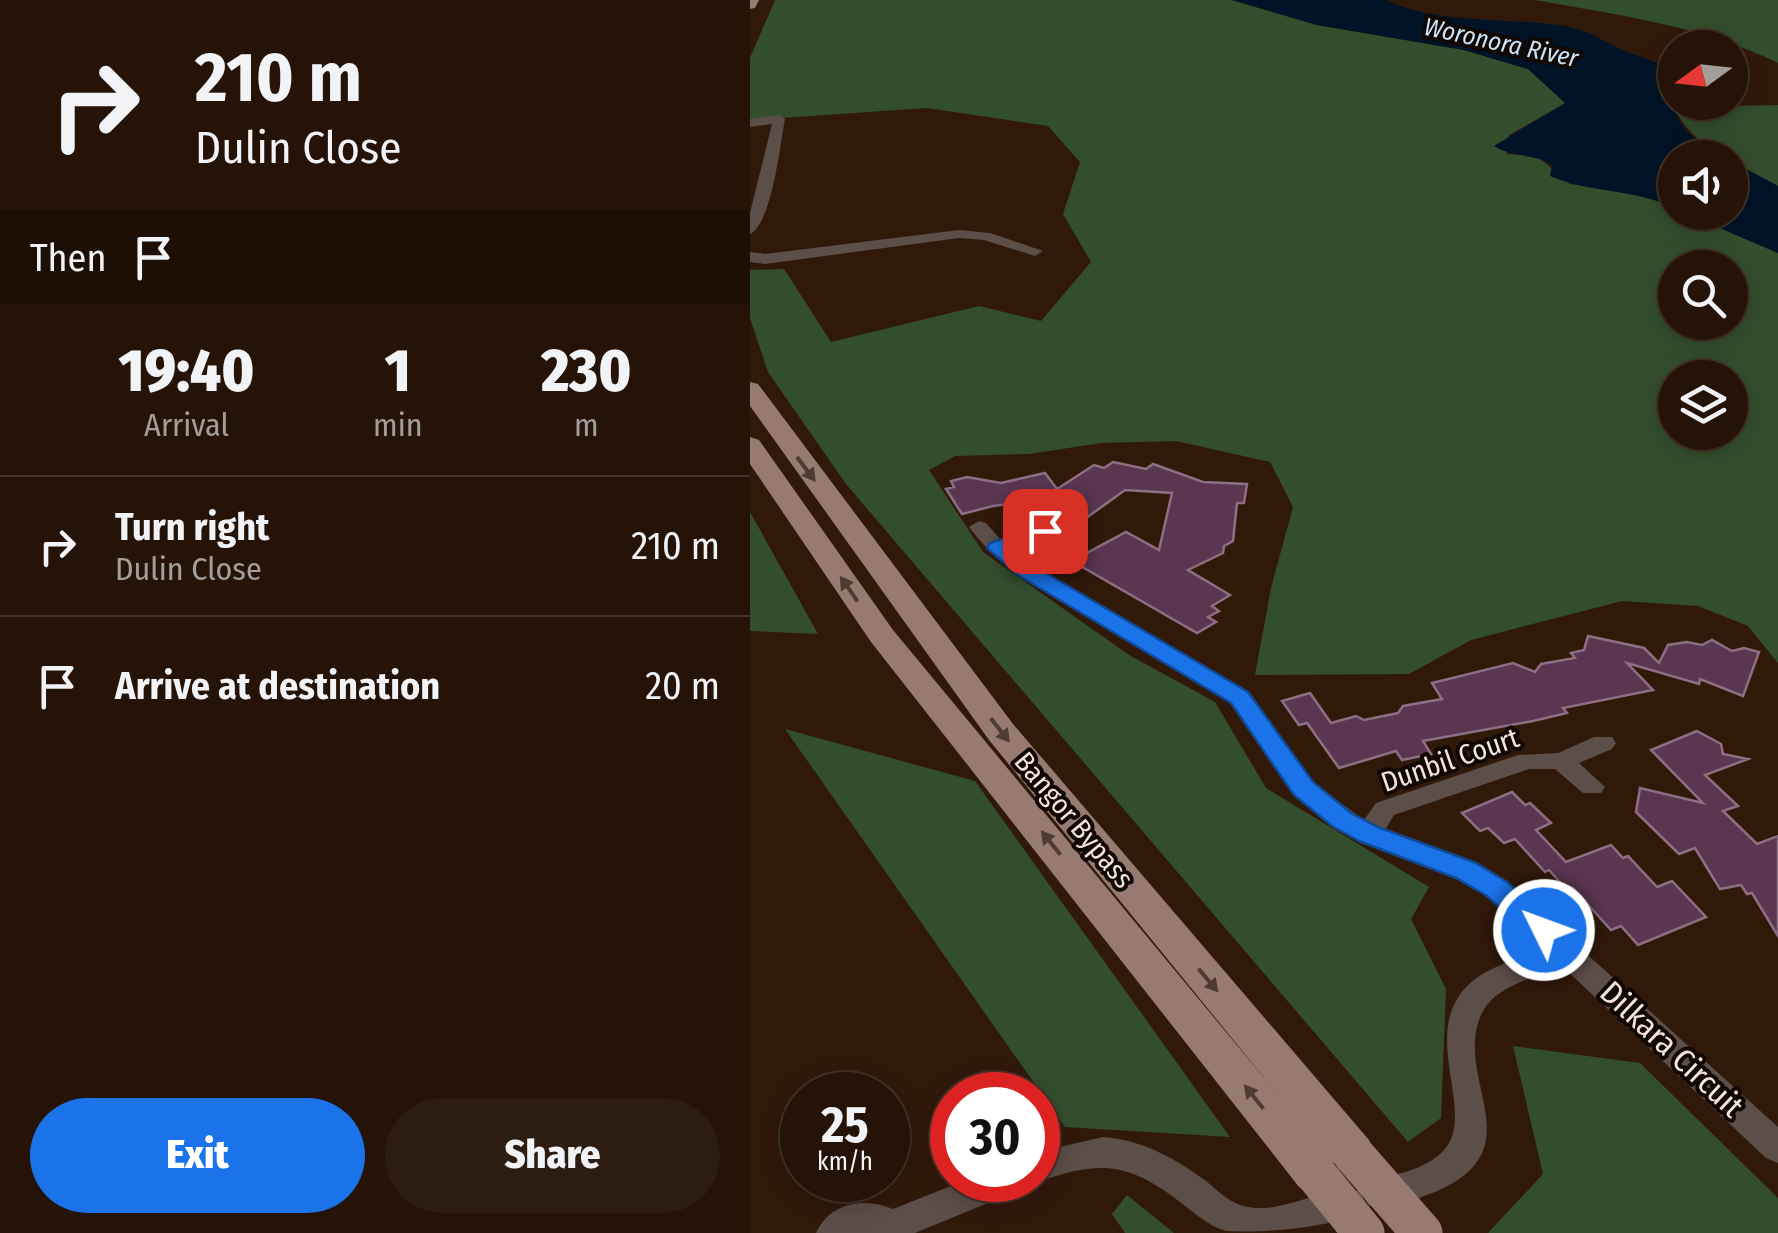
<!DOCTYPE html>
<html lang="en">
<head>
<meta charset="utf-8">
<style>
  body { margin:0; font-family:"Fira Sans Condensed",sans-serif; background:#2d1c12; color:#f1f3f6; height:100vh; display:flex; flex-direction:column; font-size:38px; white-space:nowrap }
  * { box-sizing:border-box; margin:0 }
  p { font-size:32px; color:#a39e9c }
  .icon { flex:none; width:55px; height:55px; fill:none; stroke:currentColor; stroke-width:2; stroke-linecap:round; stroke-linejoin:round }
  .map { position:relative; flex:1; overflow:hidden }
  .sheet { display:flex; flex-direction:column; background:#251308; width:750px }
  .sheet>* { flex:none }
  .top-card { background:#251308; color:#f1f3f6; overflow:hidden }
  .needle { width:65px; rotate:255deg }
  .fabs { position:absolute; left:908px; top:30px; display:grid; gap:20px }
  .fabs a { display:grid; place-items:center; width:90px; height:90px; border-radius:50%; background:#251308; box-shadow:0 5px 25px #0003,0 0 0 2px #423229; font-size:50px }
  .speed { position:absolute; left:30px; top:1072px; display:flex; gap:20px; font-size:50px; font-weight:700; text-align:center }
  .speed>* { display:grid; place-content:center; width:130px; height:130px; border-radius:50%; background:#251308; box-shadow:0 5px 25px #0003,0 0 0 2px #423229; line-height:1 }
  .speed small { font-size:25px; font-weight:400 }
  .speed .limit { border:15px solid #d22; background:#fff; color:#111 }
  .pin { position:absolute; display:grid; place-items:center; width:85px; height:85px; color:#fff; margin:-42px; border-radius:20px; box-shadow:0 5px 15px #0006 }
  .me { position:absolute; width:110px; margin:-55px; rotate:312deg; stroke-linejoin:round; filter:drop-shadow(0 0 8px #0008) }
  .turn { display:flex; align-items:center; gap:35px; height:210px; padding:0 30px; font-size:45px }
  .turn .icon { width:130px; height:130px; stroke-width:2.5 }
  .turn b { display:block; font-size:70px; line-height:85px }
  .then { display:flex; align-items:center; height:95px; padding:0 30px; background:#0003; gap:20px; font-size:38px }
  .eta { display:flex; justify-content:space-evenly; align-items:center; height:170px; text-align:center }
  .eta b { font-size:60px; font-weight:800; line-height:70px }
  .cta { display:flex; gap:20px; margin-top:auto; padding:20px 30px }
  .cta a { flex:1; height:115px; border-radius:60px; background:#1a73e8; color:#fff; font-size:40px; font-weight:800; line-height:115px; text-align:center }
  .cta a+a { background:#2d1c12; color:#f1f3f6 }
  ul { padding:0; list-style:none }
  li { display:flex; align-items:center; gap:30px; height:140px; padding:0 30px; border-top:2px solid #423229 }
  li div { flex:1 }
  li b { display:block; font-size:38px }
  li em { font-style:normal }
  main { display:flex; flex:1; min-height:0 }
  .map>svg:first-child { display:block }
  .green { fill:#334e2d; fill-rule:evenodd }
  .water { fill:#001327 }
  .building { fill:#5a3650; stroke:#8b6f82; stroke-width:2.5 }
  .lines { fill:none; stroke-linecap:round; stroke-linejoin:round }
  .street { fill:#5c4e49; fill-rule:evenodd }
  .primary { fill:#977b71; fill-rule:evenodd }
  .primary-bridge { stroke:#977b71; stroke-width:41 }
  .oneway { fill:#4d3b34 }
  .route { fill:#1a73e8; stroke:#114b97; stroke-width:2.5 }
  .labels { text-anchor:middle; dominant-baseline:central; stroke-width:8; stroke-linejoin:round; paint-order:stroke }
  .far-water-label { font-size:25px; font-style:italic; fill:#cce4f9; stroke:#110703 }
  .street-label { font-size:28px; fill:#f5e4db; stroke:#110703 }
  .near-street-label { font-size:32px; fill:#f5e4db; stroke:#110703 }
</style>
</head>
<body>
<main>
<section class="sheet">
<div class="top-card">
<div class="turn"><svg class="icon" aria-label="right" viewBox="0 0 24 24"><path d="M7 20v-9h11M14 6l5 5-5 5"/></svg><div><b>210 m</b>Dulin Close</div></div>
<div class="then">Then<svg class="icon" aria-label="arrive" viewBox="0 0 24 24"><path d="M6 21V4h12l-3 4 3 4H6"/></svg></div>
</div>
<div class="eta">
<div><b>19:40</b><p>Arrival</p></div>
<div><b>1</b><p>min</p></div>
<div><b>230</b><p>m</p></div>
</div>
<ul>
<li><svg class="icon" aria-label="right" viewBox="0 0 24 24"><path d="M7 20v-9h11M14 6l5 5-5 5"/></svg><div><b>Turn right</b><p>Dulin Close</p></div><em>210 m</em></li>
<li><svg class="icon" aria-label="arrive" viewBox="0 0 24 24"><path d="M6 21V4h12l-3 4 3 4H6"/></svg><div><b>Arrive at destination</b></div><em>20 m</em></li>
</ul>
<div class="cta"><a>Exit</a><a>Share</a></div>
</section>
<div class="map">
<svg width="1028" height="1233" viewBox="0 0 1028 1233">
  <rect width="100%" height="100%" fill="#31190a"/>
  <!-- green -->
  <g class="green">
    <path d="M25 0H482L567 25 714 50 778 69 816 103 759 135 757 154 787 156 820 184 902 197 925 208V212L935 213 1028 253V663L998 626 948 606 872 601 721 640 659 674 505 675 521 588 543 507 520 462 426 441 351 443 279 454 205 456 179 470 233 552 379 655 465 702 516 788 679 887 661 919 696 989 691 1118 658 1142 96 484 18 372 0 318V270L34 269 81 342 229 306 291 321 341 262 313 214 330 162 298 126 177 108 0 120V58ZM925 268H980V322H925ZM925 378H980V432H925Z"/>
    <path d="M785 0H1028V63C952 26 868 15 785 0Z"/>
    <path d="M1028 105V186C991 168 941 146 924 107Z"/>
    <path d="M0 512 68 634 0 631Z"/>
    <path d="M35 729 225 781 480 1137 315 1127Z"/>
    <path d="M763 1046 890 1063 1028 1198V1233H738L793 1174Z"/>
    <path d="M377 1195 424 1233H375L362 1214Z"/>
  </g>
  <!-- water -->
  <g class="water">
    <path d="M482 0H636C685 23 746 18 800 24 825 26 843 34 864 46 880 55 898 57 914 67 936 80 918 108 933 127 942 139 964 149 977 157L925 158V208C885 189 840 193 800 176L802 165C783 153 763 158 744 146L815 103 778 69 714 50 567 25Z"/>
    <path d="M980 160 1028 186V253L935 213 980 212Z"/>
  </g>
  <!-- building -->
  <g class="building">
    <path d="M363 462 396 469 403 464 453 482 497 484 494 503H487L483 541 474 546 473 553 438 570 480 595 462 606 469 611 458 617 466 622 447 633 322 561 376 532 409 550 422 493 375 490 328 524 313 500 276 507 273 502 243 506 212 514 196 489 204 487 201 481 217 477 251 483 295 473 307 489 344 465 354 468Z"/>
    <path d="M838 636 894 648 909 663 918 645 937 642 952 645 962 640 982 651 994 648 1009 652 993 696 950 679 949 684 877 663 903 690 813 708 817 713 783 721 673 741 681 754 652 760 646 751 589 768 557 723 549 725 532 701 560 693 581 723 606 716 614 720 648 713 653 706 692 699 682 683 763 663 785 672 791 664 825 658 821 653 834 650Z"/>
    <path d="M947 731 971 744 973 754 998 759 955 775 988 806 973 811 1007 844 1028 836V936L1002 893 997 894 991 885 970 889 945 848 929 854 886 812 890 788 953 803 901 750Z"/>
    <path d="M762 792 775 805 780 803 801 823 786 830 816 862 861 845 873 858 878 856 907 887 922 881 956 917 888 945 871 926 861 930 822 887 816 889 799 870 795 872 765 839 754 843 738 828 730 831 712 813Z"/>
  </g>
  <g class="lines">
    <!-- street -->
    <g class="street">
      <path d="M29 115 35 119C30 145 22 223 0 234V213L22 124 0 127V119Z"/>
      <path d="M209 230 240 233 293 251 285 256 234 240 209 238 15 264 0 262V252L15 254Z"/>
      <path d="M229 521 236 523 251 540 288 527H302L305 531 302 535 262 550 284 566 499 692 562 782 614 820 626 803 768 755 808 753 844 737H862L866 743 862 749 829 763 855 787 851 793H833L805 769H779L644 815 635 830 726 863 757 882 1028 1127V1163L1016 1158 812 966C787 977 747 985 733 1011 698 1077 793 1152 677 1195 658 1202 637 1212 618 1205L613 1194 618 1183C642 1174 670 1172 690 1154 732 1118 667 1038 717 986 736 966 768 960 793 949L737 896 706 877 609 841 583 827 544 794 481 702 268 576C250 561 233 546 219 527Z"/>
      <path d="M353 1137C391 1140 421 1156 452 1178 464 1187 476 1200 490 1205 531 1219 578 1180 611 1192L616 1203 611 1214C574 1228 514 1233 476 1231 458 1226 445 1213 430 1202 378 1162 350 1160 288 1182L283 1180H288V1152Z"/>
      <path d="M216 1180H272L267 1191 165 1233H66C80 1202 115 1197 143 1209Z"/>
    </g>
    <!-- primary -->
    <g class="primary">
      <path d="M0 0H9L5 8 0 9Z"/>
      <path d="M0 382 8 384 263 724 619 1140 625 1154 619 1168 603 1173 582 1162 588 1173 581 1187 565 1193 549 1187 121 642 0 464V437L9 440 143 630 529 1096 239 740 0 406Z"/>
    </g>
    <!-- primary-bridge -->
    <g class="primary-bridge">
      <path d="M603 1154 672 1233"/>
      <path d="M565 1173 614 1233"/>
    </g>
  </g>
  <!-- one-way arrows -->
  <defs><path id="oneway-solid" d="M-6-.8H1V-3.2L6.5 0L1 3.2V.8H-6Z" transform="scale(2.5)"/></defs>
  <g class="oneway">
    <use href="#oneway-solid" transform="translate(56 469) rotate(53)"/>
    <use href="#oneway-solid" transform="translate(99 589) rotate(-125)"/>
    <use href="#oneway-solid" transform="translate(250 730) rotate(52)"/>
    <use href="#oneway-solid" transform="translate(301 843) rotate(-129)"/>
    <use href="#oneway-solid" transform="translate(458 980) rotate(50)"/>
    <use href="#oneway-solid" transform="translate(504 1097) rotate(-129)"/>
  </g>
  <!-- route -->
  <path class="route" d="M295 525 305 531 302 535 263 550 284 566 498 692 563 782 601 813 628 827 726 863 757 882 804 922 809 930 804 938 794 941 784 938 737 896 706 878 609 841 582 826 544 795 481 703 268 575 237 548 240 543Z"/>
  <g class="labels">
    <!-- far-water labels -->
    <g class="far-water-label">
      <text transform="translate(751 43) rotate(12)">Woronora River</text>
    </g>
    <!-- street labels -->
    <g class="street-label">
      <text transform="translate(700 760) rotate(-19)">Dunbil Court</text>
      <text transform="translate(324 820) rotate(50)">Bangor Bypass</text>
    </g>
    <!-- near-street labels -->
    <g class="near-street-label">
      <text transform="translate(922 1049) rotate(43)">Dilkara Circuit</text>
    </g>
  </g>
</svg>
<div class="fabs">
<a><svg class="needle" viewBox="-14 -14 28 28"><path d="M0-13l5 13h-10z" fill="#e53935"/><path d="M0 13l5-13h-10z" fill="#a39e9c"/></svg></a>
<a><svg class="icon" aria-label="sound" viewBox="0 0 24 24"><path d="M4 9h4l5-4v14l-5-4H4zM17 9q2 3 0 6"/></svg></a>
<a><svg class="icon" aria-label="search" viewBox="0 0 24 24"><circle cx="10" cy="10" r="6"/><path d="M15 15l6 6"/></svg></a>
<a><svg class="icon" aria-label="layers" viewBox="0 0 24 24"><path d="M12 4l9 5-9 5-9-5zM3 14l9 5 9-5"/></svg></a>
</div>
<div class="speed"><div>25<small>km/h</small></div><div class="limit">30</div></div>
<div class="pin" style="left:295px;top:531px;background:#d93025"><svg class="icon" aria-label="arrive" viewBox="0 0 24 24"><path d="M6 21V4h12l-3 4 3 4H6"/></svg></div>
<svg class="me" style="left:794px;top:930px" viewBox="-20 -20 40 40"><circle r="17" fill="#1a73e8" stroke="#fff" stroke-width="3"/><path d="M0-11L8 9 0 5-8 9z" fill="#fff"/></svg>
</div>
</main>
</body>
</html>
